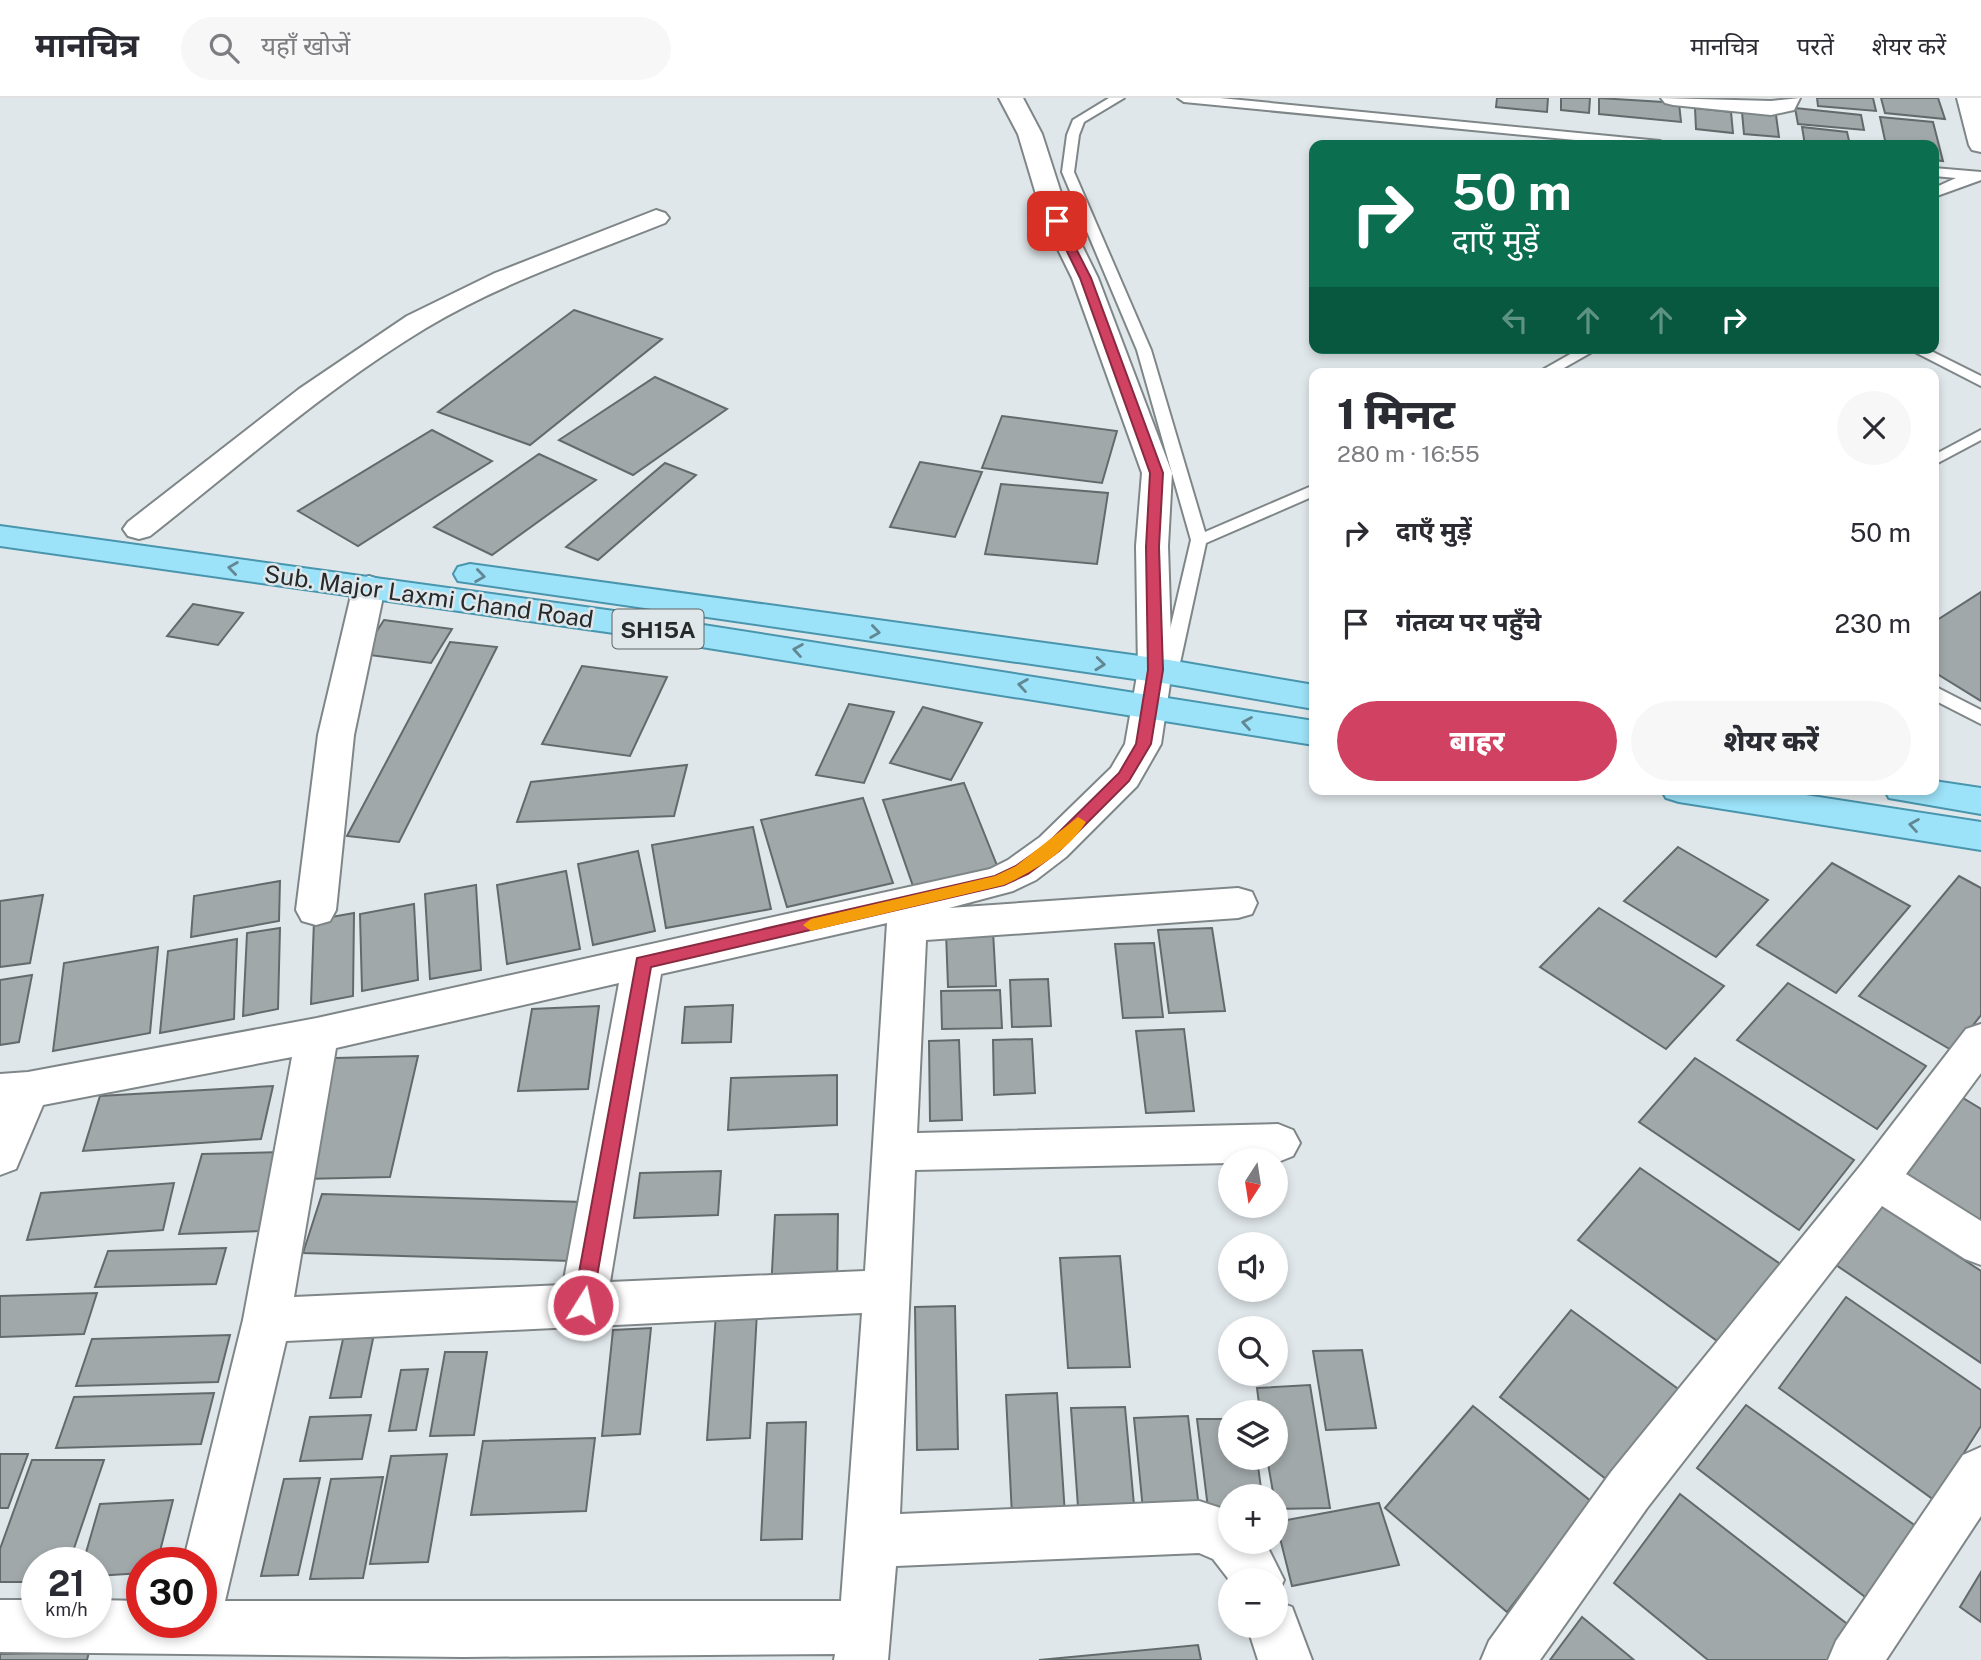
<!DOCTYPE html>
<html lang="hi">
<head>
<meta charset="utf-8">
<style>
  body { margin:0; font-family:"Public Sans","Noto Sans Devanagari",sans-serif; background:#f7f7f7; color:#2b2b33; height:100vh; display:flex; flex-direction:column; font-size:26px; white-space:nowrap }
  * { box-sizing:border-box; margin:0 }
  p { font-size:23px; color:#7c7c81 }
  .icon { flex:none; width:38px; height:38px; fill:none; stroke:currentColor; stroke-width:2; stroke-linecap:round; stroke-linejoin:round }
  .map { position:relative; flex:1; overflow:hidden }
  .sheet { position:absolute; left:1309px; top:270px; width:630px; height:427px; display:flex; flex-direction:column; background:#fff; border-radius:14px; box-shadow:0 4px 10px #0003 }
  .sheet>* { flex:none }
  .banner { position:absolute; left:1309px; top:42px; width:630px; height:214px; border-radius:14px; box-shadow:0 4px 10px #0003; background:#0b6e4f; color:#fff; overflow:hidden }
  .needle { width:46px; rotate:192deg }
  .tools { position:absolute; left:1218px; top:1050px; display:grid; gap:14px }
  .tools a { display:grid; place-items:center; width:70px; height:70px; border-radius:50%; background:#fff; box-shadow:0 4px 10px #0003; font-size:35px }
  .speed { position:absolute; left:21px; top:1449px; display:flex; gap:14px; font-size:35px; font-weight:700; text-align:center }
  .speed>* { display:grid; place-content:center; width:91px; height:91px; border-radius:50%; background:#fff; box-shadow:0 4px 10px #0003; line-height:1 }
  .speed small { font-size:18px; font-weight:400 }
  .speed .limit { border:10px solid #d22; background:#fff; color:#111 }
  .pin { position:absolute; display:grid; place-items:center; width:60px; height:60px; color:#fff; margin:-30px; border-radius:14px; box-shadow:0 4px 10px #0006 }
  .me { position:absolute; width:77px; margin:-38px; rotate:10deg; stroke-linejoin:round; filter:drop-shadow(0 0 5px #0008) }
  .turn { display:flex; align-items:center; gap:24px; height:147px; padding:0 28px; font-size:32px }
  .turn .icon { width:91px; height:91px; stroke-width:2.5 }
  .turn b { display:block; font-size:49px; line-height:60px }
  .lanes { display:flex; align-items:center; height:66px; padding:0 28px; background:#0003; justify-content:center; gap:35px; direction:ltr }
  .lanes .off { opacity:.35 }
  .round { display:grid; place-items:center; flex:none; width:74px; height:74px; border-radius:37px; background:#f7f7f7 }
  .summary { display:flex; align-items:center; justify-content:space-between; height:119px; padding:0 28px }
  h1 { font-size:42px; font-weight:800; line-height:52px }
  .primary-button { display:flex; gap:14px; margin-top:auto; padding:14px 28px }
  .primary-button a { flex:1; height:80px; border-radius:42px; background:#d14162; color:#fff; font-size:28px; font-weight:800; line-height:80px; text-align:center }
  .primary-button a+a { background:#f7f7f7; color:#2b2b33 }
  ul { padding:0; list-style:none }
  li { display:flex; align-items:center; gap:21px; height:91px; padding:0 28px }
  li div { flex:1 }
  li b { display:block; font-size:26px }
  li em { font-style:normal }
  header { display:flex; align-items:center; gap:42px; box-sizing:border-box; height:98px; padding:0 35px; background:#fff; border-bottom:2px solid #e1e1e2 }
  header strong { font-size:33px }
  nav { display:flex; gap:38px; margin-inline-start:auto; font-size:24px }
  .search { width:490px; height:63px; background:#f7f7f7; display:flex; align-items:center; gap:18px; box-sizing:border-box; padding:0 24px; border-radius:38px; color:#7c7c81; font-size:26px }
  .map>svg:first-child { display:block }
  .building { fill:#a1a8aa; stroke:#646a6c; stroke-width:2 }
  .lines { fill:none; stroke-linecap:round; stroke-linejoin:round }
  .service-casing { stroke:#7f8688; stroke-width:4 }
  .minor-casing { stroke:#7f8688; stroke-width:4 }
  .primary-casing { stroke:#4895ad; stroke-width:4 }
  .service { fill:#fff; fill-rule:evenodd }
  .minor { fill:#fff; fill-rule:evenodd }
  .primary { fill:#9ce2f8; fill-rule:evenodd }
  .oneway { stroke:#628692 }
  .route { fill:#d14162; stroke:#882a40; stroke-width:2 }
  .slow { fill:#f59e0b }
  .labels { text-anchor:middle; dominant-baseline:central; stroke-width:5; stroke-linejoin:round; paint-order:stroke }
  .shield { fill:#e0e7ea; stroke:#5e6364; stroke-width:2 }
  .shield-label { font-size:23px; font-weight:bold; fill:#272a2b }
  .street-label { font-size:24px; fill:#272a2b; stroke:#e0e7ea }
</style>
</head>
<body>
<header>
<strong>मानचित्र</strong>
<div class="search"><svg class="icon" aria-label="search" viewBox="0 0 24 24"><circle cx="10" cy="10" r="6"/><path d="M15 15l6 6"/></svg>यहाँ खोजें</div>
<nav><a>मानचित्र</a><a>परतें</a><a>शेयर करें</a></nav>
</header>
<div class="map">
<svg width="1981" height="1562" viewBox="0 0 1981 1562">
  <rect width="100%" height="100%" fill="#e0e7ea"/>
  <!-- building -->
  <g class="building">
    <path d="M1497 0H1548L1547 14 1496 9Z"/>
    <path d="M1561 0H1590L1589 15 1561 12Z"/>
    <path d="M1599 0 1679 5 1681 24 1599 16Z"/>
    <path d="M1817 0H1873L1876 13 1818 8Z"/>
    <path d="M1881 0H1938L1945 21 1885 15Z"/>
    <path d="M1695 10 1731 14 1733 35 1696 31Z"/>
    <path d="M1795 10 1861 17 1864 32 1798 26Z"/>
    <path d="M1742 14 1776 17 1779 39 1744 36Z"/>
    <path d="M1880 19 1933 24 1943 63 1934 62V47H1886Z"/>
    <path d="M1802 29 1847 34 1850 47H1805Z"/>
    <path d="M574 212 662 241 530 347 438 314Z"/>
    <path d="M655 279 727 311 633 377 559 342Z"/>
    <path d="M1002 318 1117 333 1102 385 982 370Z"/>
    <path d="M432 332 492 363 358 448 298 413Z"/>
    <path d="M539 356 596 382 492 457 434 429Z"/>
    <path d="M920 364 982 374 955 439 890 429Z"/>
    <path d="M665 365 696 377 598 462 566 449Z"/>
    <path d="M1001 386 1108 395 1097 466 985 456Z"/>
    <path d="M1981 494V603L1934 574V524Z"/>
    <path d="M193 506 243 515 218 547 167 538Z"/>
    <path d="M384 522 452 531 431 565 362 556Z"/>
    <path d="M450 544 497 549 399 744 347 738Z"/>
    <path d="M582 568 667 579 630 658 542 646Z"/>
    <path d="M849 606 894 614 864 685 816 677Z"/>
    <path d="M923 609 982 625 951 682 890 665Z"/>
    <path d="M687 667 674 718 517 724 531 684Z"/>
    <path d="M964 685 998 770 913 788 883 702Z"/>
    <path d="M863 700 893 785 787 809 761 722Z"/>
    <path d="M753 729 771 811 666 830 652 747Z"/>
    <path d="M1678 749 1768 802 1716 859 1624 803Z"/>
    <path d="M638 753 655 833 593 847 578 766Z"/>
    <path d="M1832 765 1910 808 1836 895 1757 847Z"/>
    <path d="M566 773 580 851 507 866 497 787Z"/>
    <path d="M1959 778 1981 790V917L1953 953 1859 898Z"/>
    <path d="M280 783 279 823 191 839 194 798Z"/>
    <path d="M476 787 481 872 430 881 425 796Z"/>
    <path d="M43 797 30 865 0 869V803Z"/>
    <path d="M414 806 418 882 362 893 360 816Z"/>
    <path d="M1599 810 1724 888 1666 951 1540 869Z"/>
    <path d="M354 815 353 898 311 906 314 822Z"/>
    <path d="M280 830 278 911 243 918 247 835Z"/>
    <path d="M1212 830 1225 913 1169 915 1158 832Z"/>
    <path d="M993 833 996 888 948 889 946 834Z"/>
    <path d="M237 841 234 921 160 935 168 853Z"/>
    <path d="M1154 845 1163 919 1123 920 1115 846Z"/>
    <path d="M158 849 150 935 53 953 64 865Z"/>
    <path d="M32 877 19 944 0 947V882Z"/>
    <path d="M1048 881 1051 928 1012 929 1010 882Z"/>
    <path d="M1788 885 1926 968 1877 1031 1737 942Z"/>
    <path d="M1000 892 1002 930 942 931 941 893Z"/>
    <path d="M733 907 731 944 682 945 685 909Z"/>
    <path d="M599 908 588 991 518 993 532 911Z"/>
    <path d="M1184 931 1194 1013 1146 1015 1136 933Z"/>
    <path d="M1032 941 1035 995 994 997 993 942Z"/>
    <path d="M959 942 962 1022 930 1023 929 943Z"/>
    <path d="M418 958 390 1079 303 1081 335 960Z"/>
    <path d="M1695 960 1854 1062 1799 1132 1639 1024Z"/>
    <path d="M837 977V1027L728 1032 731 980Z"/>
    <path d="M273 988 261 1041 83 1053 100 998Z"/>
    <path d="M1963 1000 1981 1011V1134L1902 1083Z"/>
    <path d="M283 1054 262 1133 179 1136 202 1056Z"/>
    <path d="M1640 1070 1792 1174 1731 1253 1578 1142Z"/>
    <path d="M721 1073 718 1117 634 1120 640 1075Z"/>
    <path d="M174 1085 163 1132 27 1142 41 1095Z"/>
    <path d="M322 1096 583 1104 571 1163 303 1155Z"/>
    <path d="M1878 1106 1981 1173V1265L1833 1165Z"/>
    <path d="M838 1116 837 1190 771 1192 775 1117Z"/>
    <path d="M226 1150 216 1186 95 1189 108 1153Z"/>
    <path d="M1120 1158 1130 1269 1068 1270 1060 1160Z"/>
    <path d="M97 1195 84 1236 0 1239V1198Z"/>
    <path d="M1846 1199 1981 1292V1328L1934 1402 1779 1290Z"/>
    <path d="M955 1208 958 1351 917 1352 915 1209Z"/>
    <path d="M1571 1212 1685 1296 1615 1388 1500 1299Z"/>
    <path d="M757 1214 750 1340 707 1342 716 1216Z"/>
    <path d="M651 1230 640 1336 602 1338 613 1232Z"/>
    <path d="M375 1231 361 1299 330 1300 345 1232Z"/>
    <path d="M230 1237 218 1284 76 1288 92 1241Z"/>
    <path d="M1362 1252 1376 1330 1326 1332 1313 1253Z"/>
    <path d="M445 1254H487L474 1337 430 1338Z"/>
    <path d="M428 1271 416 1332 389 1333 401 1272Z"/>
    <path d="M1310 1287 1330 1410 1276 1411 1267 1360H1276V1314H1260L1257 1290Z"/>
    <path d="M214 1295 201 1346 56 1350 74 1299Z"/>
    <path d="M1057 1295 1065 1417 1012 1418 1006 1297Z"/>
    <path d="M1746 1307 1920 1431 1873 1505 1697 1370Z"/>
    <path d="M1473 1308 1592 1404 1507 1514 1385 1410Z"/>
    <path d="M1125 1309 1134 1407 1078 1409 1071 1310Z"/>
    <path d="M371 1317 362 1361 300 1363 310 1319Z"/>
    <path d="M1188 1318 1199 1410 1143 1412 1134 1320Z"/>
    <path d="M1197 1321H1230V1360H1257L1262 1398H1230V1410H1208Z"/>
    <path d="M806 1324 802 1441 761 1442 767 1325Z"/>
    <path d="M595 1340 586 1413 471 1417 483 1343Z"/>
    <path d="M0 1356H28L8 1410H0Z"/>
    <path d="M447 1356 428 1464 370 1466 391 1358Z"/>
    <path d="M32 1362H104L69 1465H37V1484H0V1451Z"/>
    <path d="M383 1379 363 1480 310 1481 331 1381Z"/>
    <path d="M320 1380 298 1477 261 1478 284 1381Z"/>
    <path d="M1680 1396 1855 1532 1835 1562H1708L1614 1485Z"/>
    <path d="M173 1402 157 1465H142V1475L96 1478V1465H83L100 1406Z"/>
    <path d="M1379 1405 1399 1467 1292 1488 1276 1424Z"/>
    <path d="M1981 1474V1524L1960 1509Z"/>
    <path d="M1582 1519 1634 1562H1550Z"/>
    <path d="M1198 1547 1201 1562H1039Z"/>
    <path d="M89 1554 87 1562H0V1556Z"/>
  </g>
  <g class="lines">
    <!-- service casing -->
    <g class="service-casing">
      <g id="service">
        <path d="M1109 0H1124L1084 24 1079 37 1074 74 1151 252 1205 434 1314 387V398L1206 445 1178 574 1169 580 1160 574 1191 442 1137 252 1062 74 1067 37 1073 22Z"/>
        <path d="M1178 0H1220L1660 43 1666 47H1626L1184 4Z"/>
        <path d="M1934 70 1981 74V82L1934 99V90L1956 80 1934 78Z"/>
        <path d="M1581 250H1599L1555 275H1537Z"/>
        <path d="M1907 250H1925L1981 278V288Z"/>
        <path d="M1981 332V342L1934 367V357Z"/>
        <path d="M1934 588 1981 612V626L1934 602Z"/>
      </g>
    </g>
    <!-- minor casing -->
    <g class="minor-casing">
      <g id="minor">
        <path d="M999 0H1023L1042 36 1070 123 1098 180 1172 375 1168 448 1172 572 1161 646 1137 688 1066 759 1036 782 1013 793 949 810 1238 790 1252 794 1257 805 1252 816 1238 820 926 842 917 1035 1278 1026 1293 1032 1300 1045 1293 1058 1278 1064 1230 1062V1065L915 1072 900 1416 1199 1403 1230 1413V1444H1265L1284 1482 1276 1500V1482L1230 1483 1213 1461 1199 1455 896 1468 888 1562H834L835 1556 463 1559 0 1554V1502H37V1524H96V1502L142 1503V1524H201V1465H183L243 1222 292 959 43 1007 16 1071 0 1077V976L28 974 317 920 990 771 1008 762 1040 739 1111 670 1125 646 1138 572 1136 448 1142 375 1072 180 1044 123 1018 36ZM887 825 865 1173 610 1184 661 876ZM619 885 563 1187 294 1199 336 950ZM862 1215 841 1503H225L286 1243Z"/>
        <path d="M1661 0 1771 3 1800 0 1794 12 1771 17 1673 7 1665 5Z"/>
        <path d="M1957 0H1981V54L1972 52 1969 47Z"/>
        <path d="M656 112 665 115 669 120 665 125C585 157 501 185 426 230 328 289 240 367 150 438L139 441 128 438 123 431 128 424 299 291 407 218 495 175Z"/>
        <path d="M369 478 381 482 385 489 354 637 336 812 330 823 316 827 302 823 296 812 318 637 353 489 357 482Z"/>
        <path d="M1981 926V975L1906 1076 1981 1123V1167L1965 1161 1882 1108 1647 1410 1540 1562H1481L1489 1543 1611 1374 1861 1067 1966 931Z"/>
        <path d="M1981 1349V1418L1886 1562H1828L1836 1543 1963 1357Z"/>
        <path d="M1276 1503 1292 1509 1312 1562H1258L1247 1528H1276Z"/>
      </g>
    </g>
    <!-- primary casing -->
    <g class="primary-casing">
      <g id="primary">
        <path d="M0 428 614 513 1314 623V647L614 535 0 448Z"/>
        <path d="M470 466 1169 562 1314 587V611L1169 586 458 483 454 476 458 469Z"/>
        <path d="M1934 683 1981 690V716L1889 700 1884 691H1934Z"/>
        <path d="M1661 691H1767L1981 724V752L1679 704 1666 700Z"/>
      </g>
    </g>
    <!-- service -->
    <use href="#service" class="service"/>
    <!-- minor -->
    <use href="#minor" class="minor"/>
    <!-- primary -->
    <use href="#primary" class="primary"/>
  </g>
  <!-- one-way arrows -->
  <defs><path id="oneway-chevron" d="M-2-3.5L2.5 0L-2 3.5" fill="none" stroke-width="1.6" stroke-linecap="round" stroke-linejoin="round" transform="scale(1.75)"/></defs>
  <g class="oneway">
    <use href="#oneway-chevron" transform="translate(233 470) rotate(-172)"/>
    <use href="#oneway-chevron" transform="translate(480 478) rotate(8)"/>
    <use href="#oneway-chevron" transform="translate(875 534) rotate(8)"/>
    <use href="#oneway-chevron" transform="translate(798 552) rotate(-171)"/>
    <use href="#oneway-chevron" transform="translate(1100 566) rotate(6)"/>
    <use href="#oneway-chevron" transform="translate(1023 587) rotate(-171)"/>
    <use href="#oneway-chevron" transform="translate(1247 625) rotate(-171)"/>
    <use href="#oneway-chevron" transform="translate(1914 727) rotate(-171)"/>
  </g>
  <!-- route -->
  <path class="route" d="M1057 119 1062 123 1091 180 1163 375 1159 449 1163 572 1151 646 1129 683 1059 753 1028 776 1004 787 651 869 592 1207 590 1213 583 1216 576 1213 573 1207 637 860 995 778 1016 768 1048 745 1119 675 1136 646 1148 572 1146 449 1150 375 1080 180 1052 123Z"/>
  <!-- slow -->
  <path class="slow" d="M1078 719 1086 724C1068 753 1034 773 1004 787L811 833 803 827 811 821 995 778 1016 768Z"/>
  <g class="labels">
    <!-- shield labels -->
    <rect class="shield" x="612.5" y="511.5" width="91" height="39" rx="5"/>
    <g class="shield-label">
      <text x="658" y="531">SH15A</text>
    </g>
    <!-- street labels -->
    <g class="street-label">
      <text transform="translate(429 498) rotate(8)">Sub. Major Laxmi Chand Road</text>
    </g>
  </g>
</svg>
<div class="tools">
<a><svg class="needle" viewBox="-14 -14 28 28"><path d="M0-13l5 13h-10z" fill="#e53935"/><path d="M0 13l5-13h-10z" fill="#7c7c81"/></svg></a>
<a><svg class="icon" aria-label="sound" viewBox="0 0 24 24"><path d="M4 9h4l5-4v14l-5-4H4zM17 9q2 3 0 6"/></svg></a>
<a><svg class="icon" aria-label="search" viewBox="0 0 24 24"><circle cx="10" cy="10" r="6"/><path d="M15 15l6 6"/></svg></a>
<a><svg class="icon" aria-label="layers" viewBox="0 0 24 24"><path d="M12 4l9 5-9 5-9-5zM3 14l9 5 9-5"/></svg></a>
<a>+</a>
<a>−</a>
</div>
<div class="speed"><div>21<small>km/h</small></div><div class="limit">30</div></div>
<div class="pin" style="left:1057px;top:123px;background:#d93025"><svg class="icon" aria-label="arrive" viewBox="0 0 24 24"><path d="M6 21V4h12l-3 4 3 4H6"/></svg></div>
<svg class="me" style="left:583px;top:1207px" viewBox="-20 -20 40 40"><circle r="17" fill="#d14162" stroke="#fff" stroke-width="3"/><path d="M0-11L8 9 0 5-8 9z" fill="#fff"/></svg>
<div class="banner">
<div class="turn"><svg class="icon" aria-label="right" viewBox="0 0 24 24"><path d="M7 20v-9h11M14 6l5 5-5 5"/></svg><div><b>50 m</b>दाएँ मुड़ें</div></div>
<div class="lanes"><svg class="icon off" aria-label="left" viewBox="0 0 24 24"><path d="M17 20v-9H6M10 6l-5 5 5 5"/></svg><svg class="icon off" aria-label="ahead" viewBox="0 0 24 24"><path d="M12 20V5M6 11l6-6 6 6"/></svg><svg class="icon off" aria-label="ahead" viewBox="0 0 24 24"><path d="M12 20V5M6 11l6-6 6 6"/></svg><svg class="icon" aria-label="right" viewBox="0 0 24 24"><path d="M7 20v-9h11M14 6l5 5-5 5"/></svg></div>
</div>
<section class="sheet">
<div class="summary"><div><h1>1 मिनट</h1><p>280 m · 16:55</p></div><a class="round"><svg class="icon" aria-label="close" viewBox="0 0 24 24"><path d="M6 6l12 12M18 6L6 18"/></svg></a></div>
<ul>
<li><svg class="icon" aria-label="right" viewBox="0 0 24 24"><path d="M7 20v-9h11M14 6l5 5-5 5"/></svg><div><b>दाएँ मुड़ें</b></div><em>50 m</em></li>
<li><svg class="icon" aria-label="arrive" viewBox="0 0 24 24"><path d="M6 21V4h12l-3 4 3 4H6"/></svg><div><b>गंतव्य पर पहुँचे</b></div><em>230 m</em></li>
</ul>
<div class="primary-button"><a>बाहर</a><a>शेयर करें</a></div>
</section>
</div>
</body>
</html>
